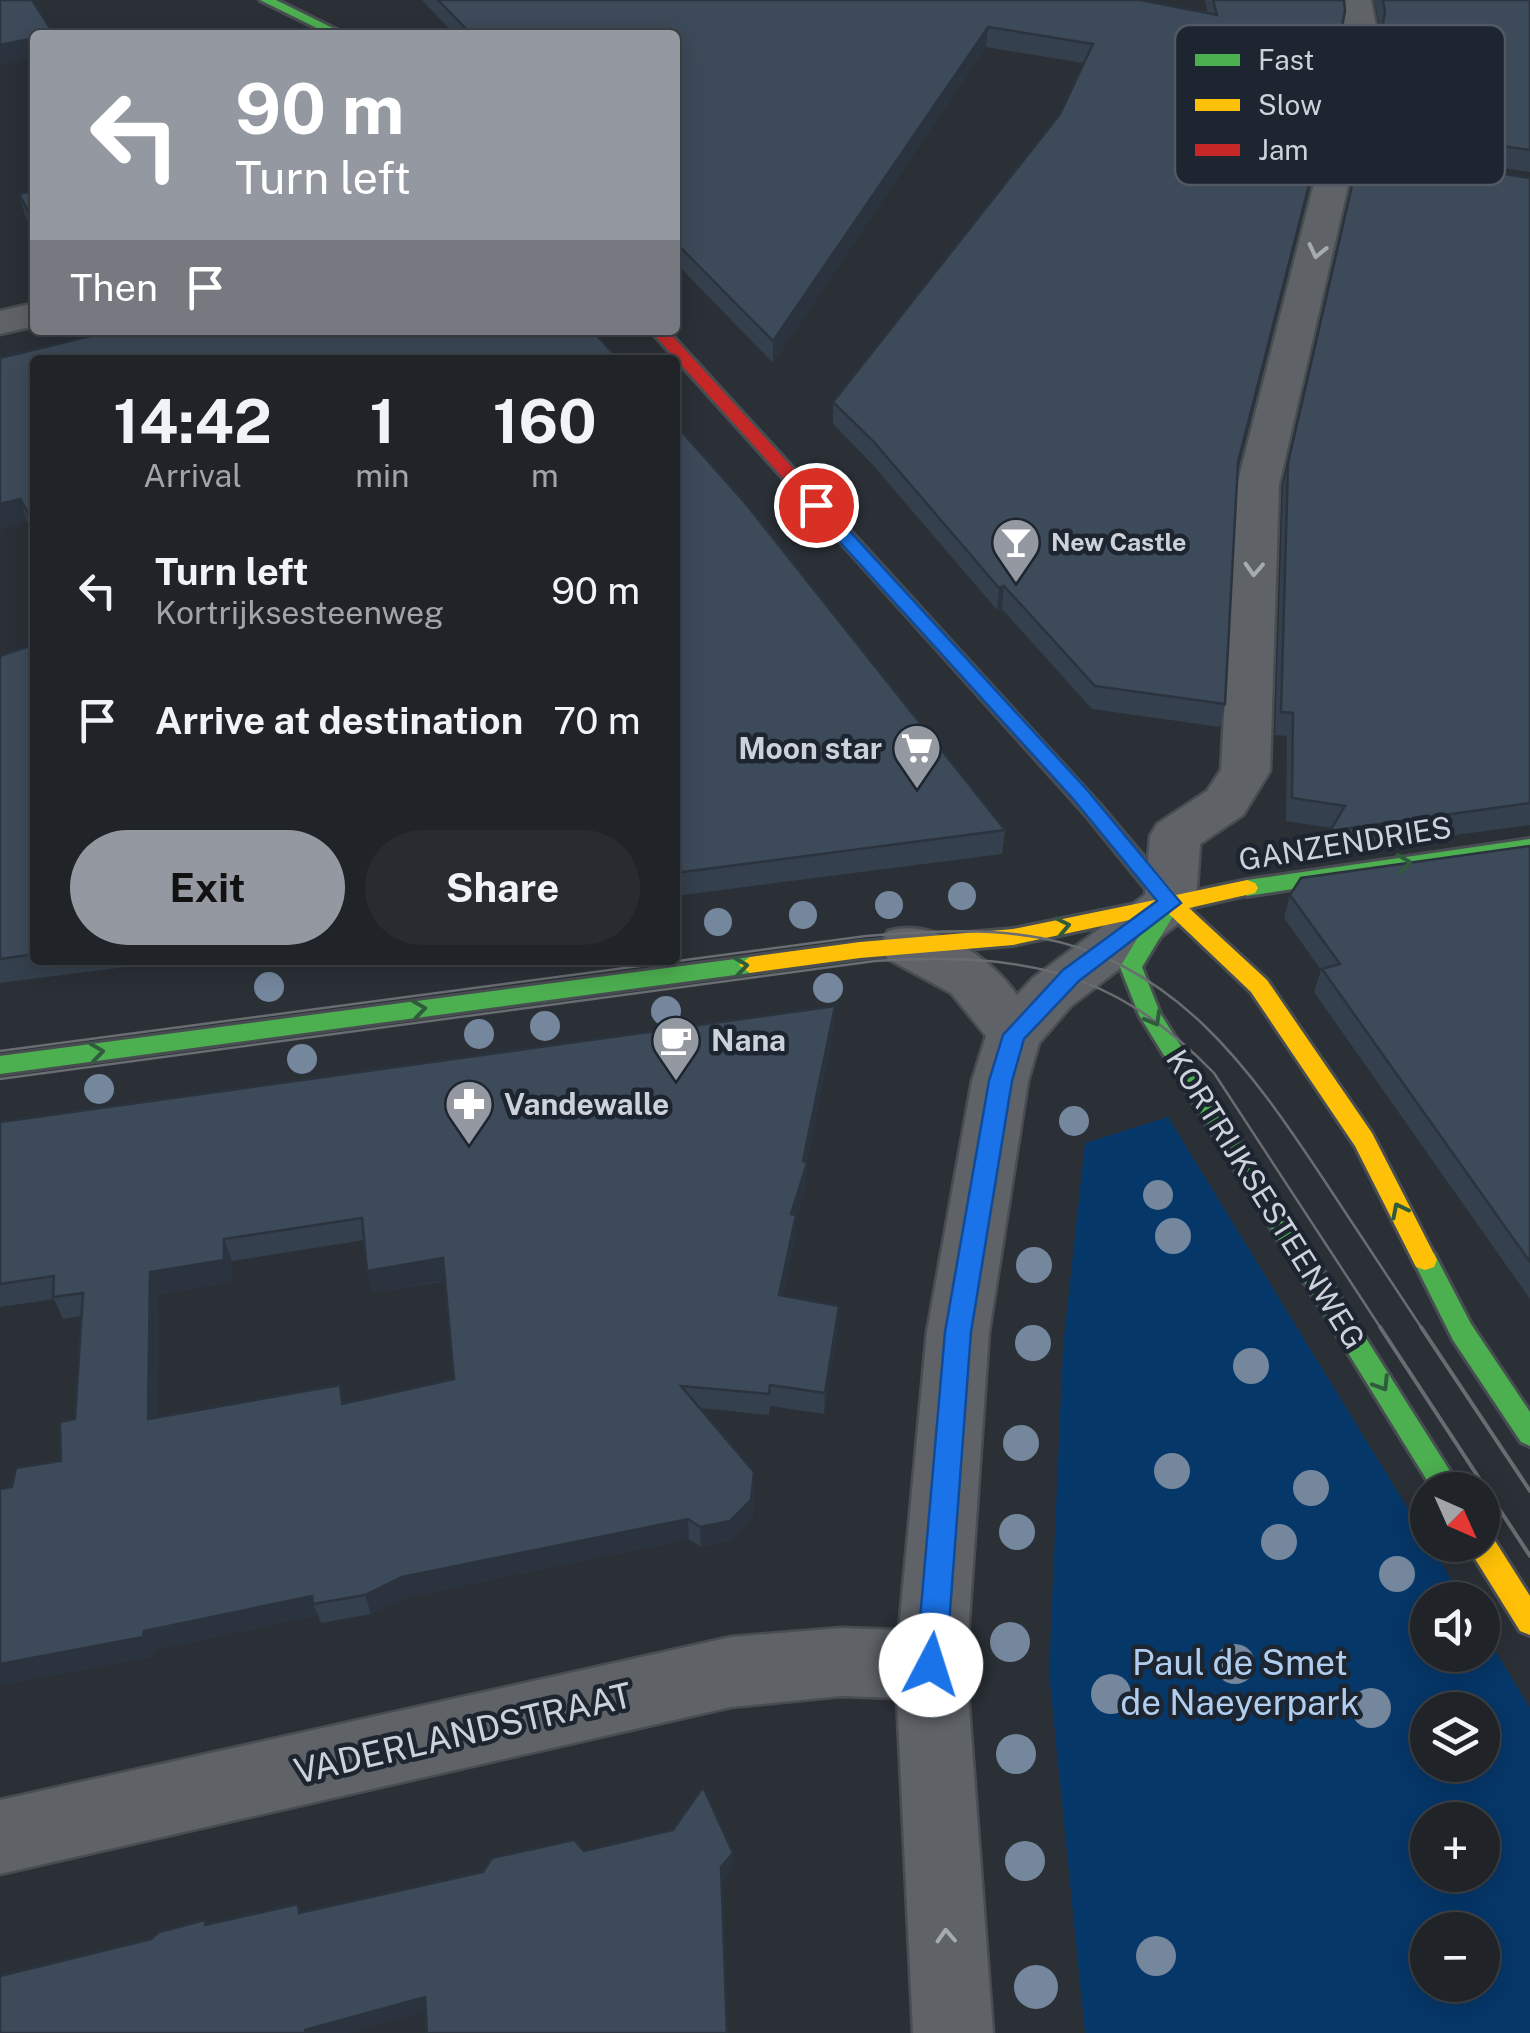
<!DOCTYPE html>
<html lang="en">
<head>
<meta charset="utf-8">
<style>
  body { margin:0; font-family:"Public Sans",sans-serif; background:#282c30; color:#f1f3f6; height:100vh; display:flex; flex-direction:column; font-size:38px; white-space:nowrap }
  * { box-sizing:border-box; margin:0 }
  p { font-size:32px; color:#a2a4a8 }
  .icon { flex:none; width:55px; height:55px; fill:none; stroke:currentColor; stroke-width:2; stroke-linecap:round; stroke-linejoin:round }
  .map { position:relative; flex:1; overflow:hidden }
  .sheet { position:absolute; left:30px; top:355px; width:650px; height:610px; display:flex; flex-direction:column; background:#202428; border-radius:10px; box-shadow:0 5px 25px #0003,0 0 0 2px #3d4145 }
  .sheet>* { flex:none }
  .top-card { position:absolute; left:30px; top:30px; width:650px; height:305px; border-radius:10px; box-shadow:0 5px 25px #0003,0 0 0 2px #3d4145; background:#9499a1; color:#fff; overflow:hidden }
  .needle { width:65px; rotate:135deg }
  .tools { position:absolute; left:1410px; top:1472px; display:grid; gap:20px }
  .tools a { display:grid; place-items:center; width:90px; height:90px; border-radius:50%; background:#202428; box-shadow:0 5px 25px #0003,0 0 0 2px #3d4145; font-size:50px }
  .pin { position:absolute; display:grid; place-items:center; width:85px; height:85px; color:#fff; margin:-42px; border:5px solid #fff; border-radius:50%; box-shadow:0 2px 10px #0007 }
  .me { position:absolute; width:110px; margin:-55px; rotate:5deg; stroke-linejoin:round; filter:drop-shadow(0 0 8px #0008) }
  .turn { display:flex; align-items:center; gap:35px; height:210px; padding:0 40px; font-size:45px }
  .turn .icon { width:130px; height:130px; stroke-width:2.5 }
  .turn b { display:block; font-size:70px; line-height:85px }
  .then { display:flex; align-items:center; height:95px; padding:0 40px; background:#0003; gap:20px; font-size:38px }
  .eta { display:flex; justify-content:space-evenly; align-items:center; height:170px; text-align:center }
  .eta b { font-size:60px; font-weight:700; line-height:70px }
  .action { display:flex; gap:20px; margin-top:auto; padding:20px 40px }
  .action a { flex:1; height:115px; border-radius:60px; background:#9499a1; color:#111; font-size:40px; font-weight:700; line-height:115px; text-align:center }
  .action a+a { background:#282c30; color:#f1f3f6 }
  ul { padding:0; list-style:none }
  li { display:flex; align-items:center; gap:30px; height:130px; padding:0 40px }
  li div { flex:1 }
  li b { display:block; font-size:38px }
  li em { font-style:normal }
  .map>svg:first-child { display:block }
  .green { fill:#063769; fill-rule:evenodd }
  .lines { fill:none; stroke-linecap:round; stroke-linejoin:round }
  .street-casing { stroke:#484d52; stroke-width:5 }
  .fast-casing { stroke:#484d52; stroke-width:6 }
  .slow-casing { stroke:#484d52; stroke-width:6 }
  .jam-casing { stroke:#484d52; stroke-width:6 }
  .street { fill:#5f6368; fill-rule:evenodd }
  .fast { fill:#4caf50; fill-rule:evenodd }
  .slow { fill:#ffc107; fill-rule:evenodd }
  .jam { fill:#c62828; fill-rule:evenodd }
  .tram-far1 { stroke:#696c71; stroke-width:2.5 }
  .tram { stroke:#696c71; stroke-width:4 }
  .tree { fill:#74879d }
  .wall { fill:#34404d; fill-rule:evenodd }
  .shaded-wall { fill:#2b343e }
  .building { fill:#3d4a59; stroke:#2b343e; stroke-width:2.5; fill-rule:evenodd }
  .oneway { stroke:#a6abb2 }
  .oneway2 { stroke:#305c3d }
  .route { fill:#1a73e8; stroke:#114b97; stroke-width:2.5 }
  .labels { text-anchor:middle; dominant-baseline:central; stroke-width:9; stroke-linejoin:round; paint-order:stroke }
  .far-poi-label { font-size:25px; font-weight:bold; fill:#cdd2da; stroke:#1d2530; text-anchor:start }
  .poi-label { font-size:30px; font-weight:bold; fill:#cdd2da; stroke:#1d2530; text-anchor:start }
  .street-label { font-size:30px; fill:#cdd2da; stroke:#1d2530 }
  .near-park-label { font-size:35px; fill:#b1cef1; stroke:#1d2530 }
  .near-street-label { font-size:35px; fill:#cdd2da; stroke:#1d2530 }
  .key { fill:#1d2530; stroke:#525963; stroke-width:2.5 }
  .key-label { font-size:28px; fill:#cdd2da }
</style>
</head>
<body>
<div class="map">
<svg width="1530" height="2033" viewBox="0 0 1530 2033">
  <rect width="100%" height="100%" fill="#2a3036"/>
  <!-- green -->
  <path class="green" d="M1168 1117 1464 1600H1428V1655H1482L1483 1631 1530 1708V2033H1085L1049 1673 1063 1347 1085 1143ZM1428 1710H1482V1765H1428ZM1428 1820H1482V1875H1428ZM1428 1930H1482V1985H1428Z"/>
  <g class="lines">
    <!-- street casing -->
    <g class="street-casing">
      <g id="street">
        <path d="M1341 0H1371L1377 31 1355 156 1279 485 1270 771 1243 815 1200 844 1196 903 1188 916 1071 1006 1039 1043 1028 1081 989 1332 966 1665 993 2033H913L897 1698 841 1696 731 1707 0 1874V1800L731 1637 841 1628 899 1630 927 1332 972 1081 986 1036 951 993 888 959 880 945 888 931C934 917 991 958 1017 995L1033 978 1145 895 1150 836 1157 824 1207 791 1221 770 1237 485 1321 156 1345 31Z"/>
        <path d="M35 303V326L0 334V311Z"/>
      </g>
    </g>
    <!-- fast casing -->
    <g class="fast-casing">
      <g id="fast">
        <path d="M260 0H276L347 35H331Z"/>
        <path d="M1530 839V853L1247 896 1236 888 1247 880Z"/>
        <path d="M1170 895 1181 903 1142 967 1160 1013 1462 1490H1433L1139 1015 1120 967 1162 898Z"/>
        <path d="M750 957 761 965 750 973 0 1074V1056Z"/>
        <path d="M1425 1250 1434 1253 1471 1324 1530 1412V1446L1521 1442 1453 1340 1413 1260 1416 1253Z"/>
      </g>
    </g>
    <!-- slow casing -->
    <g class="slow-casing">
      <g id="slow">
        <path d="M1093 803 1100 805 1176 895 1247 880 1255 883 1258 888 1255 893 1189 908 1267 980 1372 1133 1437 1260 1434 1267 1425 1270 1416 1267 1355 1146 1251 992 1167 912 1013 945 860 958 750 973 739 965 750 957 860 942 1013 929 1155 900 1086 815 1083 810Z"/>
        <path d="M1482 1532 1492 1536 1530 1596V1635L1520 1631 1472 1554 1468 1545H1482Z"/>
      </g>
    </g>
    <!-- jam casing -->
    <g class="jam-casing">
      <path id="jam" d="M650 330H667L1100 805 1103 810 1100 815H1086Z"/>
    </g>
    <!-- street -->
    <use href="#street" class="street"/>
    <!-- fast -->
    <use href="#fast" class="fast"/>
    <!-- slow -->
    <use href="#slow" class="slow"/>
    <!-- jam -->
    <use href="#jam" class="jam"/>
    <!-- tram-far1 -->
    <g class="tram-far1">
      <path d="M0 1051 866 936C924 932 983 927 1041 938 1176 963 1251 1070 1322 1177 1356 1228 1389 1279 1423 1330"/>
      <path d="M0 1079 875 961C1019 953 1110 966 1214 1073L1382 1330"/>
    </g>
    <!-- tram -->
    <g class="tram">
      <path d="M1380 1327 1530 1556"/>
      <path d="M1421 1327 1530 1491"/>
    </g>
  </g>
  <!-- trees -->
  <g class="tree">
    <circle cx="962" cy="896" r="14"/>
    <circle cx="889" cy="905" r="14"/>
    <circle cx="803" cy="915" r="14"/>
    <circle cx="718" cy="922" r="14"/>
    <circle cx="269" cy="987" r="15"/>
    <circle cx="828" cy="988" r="15"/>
    <circle cx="666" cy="1011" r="15"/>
    <circle cx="545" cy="1026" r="15"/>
    <circle cx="479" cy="1034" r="15"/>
    <circle cx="302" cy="1059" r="15"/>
    <circle cx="99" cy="1089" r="15"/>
    <circle cx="1074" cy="1121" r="15"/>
    <circle cx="1158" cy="1195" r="15"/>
    <circle cx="1173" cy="1236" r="18"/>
    <circle cx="1034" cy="1265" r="18"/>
    <circle cx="1033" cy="1343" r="18"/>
    <circle cx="1251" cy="1366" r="18"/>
    <circle cx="1021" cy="1443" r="18"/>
    <circle cx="1172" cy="1471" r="18"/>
    <circle cx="1311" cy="1488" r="18"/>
    <circle cx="1017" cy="1532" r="18"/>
    <circle cx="1279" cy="1542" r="18"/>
    <circle cx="1397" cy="1574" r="18"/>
    <circle cx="1010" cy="1642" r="20"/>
    <circle cx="1235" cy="1664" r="20"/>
    <circle cx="1111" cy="1694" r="20"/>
    <circle cx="1371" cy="1708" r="20"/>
    <circle cx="1016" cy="1754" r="20"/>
    <circle cx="1025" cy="1861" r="20"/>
    <circle cx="1156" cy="1956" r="20"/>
    <circle cx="1036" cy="1987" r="22"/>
  </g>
  <!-- wall -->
  <g class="wall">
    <path d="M422 0H1139L1208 14 1205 0H1344L1317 155 1238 467 1225 704 1220 727 1092 709 1002 609 997 610 873 465 833 424V402L1060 114 1084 63 986 47 773 363 675 262V35H455Z"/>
    <path d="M1374 0H1530V172L1360 146 1381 32Z"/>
    <path d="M1360 151 1530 178V825L1323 853 1332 828 1286 821 1287 736 1275 735 1283 485Z"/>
    <path d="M35 190V234L25 215 19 194Z"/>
    <path d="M86 330H592L619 360H35V535L27 522 0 529V358L90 336Z"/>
    <path d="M675 424 1005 830 1002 854 675 896Z"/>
    <path d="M35 644V960H180L0 983V656Z"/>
    <path d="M1530 846V1299L1314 992 1321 970 1284 918 1290 895Z"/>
    <path d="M834 1028 806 1163V1185L795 1222V1237L783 1296 839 1306 838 1327 824 1414 770 1406 769 1415 700 1408 755 1492 752 1519 730 1541 701 1547 689 1539 408 1597 371 1614 321 1623 318 1615 154 1650V1656L0 1685V1489L12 1487 61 1461 75 1419 81 1316 63 1319 54 1299 0 1307V1122ZM364 1240 373 1293 445 1281 454 1379 346 1404 158 1417 159 1294 232 1282V1261Z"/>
  </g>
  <!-- shaded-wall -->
  <g class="shaded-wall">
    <path d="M988 27 986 47 773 363V341Z"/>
    <path d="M35 38V58L0 65V45Z"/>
    <path d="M1322 134 1317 155 1233 484 1238 462Z"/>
    <path d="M20 499 27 522 0 529V504Z"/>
    <path d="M1004 586 1002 609 997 610 999 588Z"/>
    <path d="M835 1006 834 1028 805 1167 807 1163 806 1185 795 1221V1237L779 1316V1295L791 1214Z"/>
    <path d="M224 1239 232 1261V1282L159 1294 158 1439 148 1419 150 1272Z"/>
    <path d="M443 1258 447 1280 373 1293 367 1271Z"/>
    <path d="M839 1306 838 1327 824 1414 825 1393Z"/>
    <path d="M754 1472 755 1492 752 1519 730 1541 701 1547 700 1527Z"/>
    <path d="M688 1519 689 1539 408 1597 371 1614 365 1595 402 1577Z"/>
    <path d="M312 1596 313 1604 318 1615 154 1650V1656L0 1685V1664Z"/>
    <path d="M733 1853V1868L722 1882 721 1867Z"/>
    <path d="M425 1997 431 2010 350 2033H305V2030Z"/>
  </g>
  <!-- building -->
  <g class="building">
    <path d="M0 0H32L54 34 35 35V38L0 45Z"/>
    <path d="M438 0H1140L1217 15 1213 0H1344L1345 11 1322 134 1238 462 1225 704 1095 686 1004 586 999 588 874 442 833 402 1060 114 1093 44 988 27 773 341 675 242V35H472Z"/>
    <path d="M1383 0H1530V150L1365 125 1385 12Z"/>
    <path d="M1360 151 1530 178V803L1330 831 1345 806 1292 798 1293 713 1281 712 1288 463Z"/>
    <path d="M35 190V224L19 194Z"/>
    <path d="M92 330H592L619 360H35V525L20 499 0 504V358L95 335Z"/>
    <path d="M675 424 746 504 1005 830 675 873Z"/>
    <path d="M35 644V954L0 959V656Z"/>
    <path d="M1530 846V1262L1322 969 1340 964 1290 895 1301 878Z"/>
    <path d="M835 1006 803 1161 807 1163 791 1214 796 1215 779 1295 839 1306 825 1393 770 1385 769 1394 681 1386 754 1472 751 1500 730 1521 700 1527 688 1519 402 1577 365 1595 313 1604 312 1596 144 1631 143 1637 0 1664V1489L12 1487 16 1468 61 1461 60 1422 75 1419 83 1293 53 1297 54 1276 0 1284V1122ZM362 1218 367 1271 443 1258 454 1379 342 1404 340 1385 148 1419 150 1272 224 1260V1239Z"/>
    <path d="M703 1787 733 1853 721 1867 727 2033H427L425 1997 305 2030V2033H0V1976L151 1939 159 1932 205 1920V1925L298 1904 299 1913 483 1872 492 1858 574 1840 584 1851 673 1830Z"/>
  </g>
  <!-- one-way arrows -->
  <defs><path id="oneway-chevron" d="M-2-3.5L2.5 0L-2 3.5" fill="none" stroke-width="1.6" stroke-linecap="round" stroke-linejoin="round" transform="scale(2.5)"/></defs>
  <g class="oneway">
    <use href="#oneway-chevron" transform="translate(1317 251) rotate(103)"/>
    <use href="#oneway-chevron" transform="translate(1254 569) rotate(93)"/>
    <use href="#oneway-chevron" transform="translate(946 1936) rotate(-93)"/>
  </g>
  <g class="oneway2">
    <use href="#oneway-chevron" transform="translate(1404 863) rotate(-8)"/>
    <use href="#oneway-chevron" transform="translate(1063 926) rotate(-12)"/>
    <use href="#oneway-chevron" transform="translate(741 966) rotate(-8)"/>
    <use href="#oneway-chevron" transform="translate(419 1009) rotate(-8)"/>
    <use href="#oneway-chevron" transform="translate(1154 1019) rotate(61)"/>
    <use href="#oneway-chevron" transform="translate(97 1052) rotate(-8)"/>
    <use href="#oneway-chevron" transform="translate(1399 1210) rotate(-117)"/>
    <use href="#oneway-chevron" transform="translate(1382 1384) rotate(58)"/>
  </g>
  <!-- route -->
  <path class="route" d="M816 500 823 502 1088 791 1181 903 1079 981 1024 1039 1012 1081 971 1332 946 1665 941 1675 931 1679 921 1675 916 1665 945 1332 989 1081 1003 1035 1063 970 1157 901 1074 800 810 509 808 505Z"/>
  <!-- icons -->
  <defs>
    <g id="bar-pin" transform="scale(2.5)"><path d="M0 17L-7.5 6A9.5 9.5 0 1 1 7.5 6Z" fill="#9499a1" stroke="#1d2530"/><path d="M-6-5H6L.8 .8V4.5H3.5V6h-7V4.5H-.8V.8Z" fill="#fff"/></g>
    <g id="supermarket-pin" transform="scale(2.5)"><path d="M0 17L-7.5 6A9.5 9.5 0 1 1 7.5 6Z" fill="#9499a1" stroke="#1d2530"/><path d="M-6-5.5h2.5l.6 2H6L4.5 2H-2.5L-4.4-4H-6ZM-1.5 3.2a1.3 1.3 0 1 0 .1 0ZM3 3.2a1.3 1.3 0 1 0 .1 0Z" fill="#fff"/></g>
    <g id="cafe-pin" transform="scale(2.5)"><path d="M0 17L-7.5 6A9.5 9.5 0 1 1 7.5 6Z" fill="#9499a1" stroke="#1d2530"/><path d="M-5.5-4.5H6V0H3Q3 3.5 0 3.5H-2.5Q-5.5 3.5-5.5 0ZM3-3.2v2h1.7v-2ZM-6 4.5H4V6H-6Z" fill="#fff"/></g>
    <g id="pharmacy-pin" transform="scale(2.5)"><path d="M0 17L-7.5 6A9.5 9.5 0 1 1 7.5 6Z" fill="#9499a1" stroke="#1d2530"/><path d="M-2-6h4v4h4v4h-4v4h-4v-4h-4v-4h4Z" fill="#fff"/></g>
  </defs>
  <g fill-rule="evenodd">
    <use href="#bar-pin" x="1016" y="542"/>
    <use href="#supermarket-pin" x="917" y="748"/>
    <use href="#cafe-pin" x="676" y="1040"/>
    <use href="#pharmacy-pin" x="469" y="1104"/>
  </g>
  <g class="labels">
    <!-- far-poi labels -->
    <g class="far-poi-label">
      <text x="1051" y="542">New Castle</text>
    </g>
    <!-- poi labels -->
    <g class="poi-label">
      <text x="882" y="748" text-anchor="end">Moon star</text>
      <text x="711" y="1040">Nana</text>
      <text x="504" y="1104">Vandewalle</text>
    </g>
    <!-- street labels -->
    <g class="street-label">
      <text transform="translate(1345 843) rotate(-9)">GANZENDRIES</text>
      <text transform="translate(1266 1199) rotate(58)">KORTRIJKSESTEENWEG</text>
    </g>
    <!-- near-park labels -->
    <g class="near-park-label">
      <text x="1240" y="1662">Paul de Smet<tspan x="1240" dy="40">de Naeyerpark</tspan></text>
    </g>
    <!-- near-street labels -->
    <g class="near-street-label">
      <text transform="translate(463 1733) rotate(-13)">VADERLANDSTRAAT</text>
    </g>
  </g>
  <!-- legend -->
  <rect x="1175" y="25" width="330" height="160" rx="15" class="key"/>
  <rect x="1195" y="54" width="45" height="12" fill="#4caf50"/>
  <rect x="1195" y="99" width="45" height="12" fill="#ffc107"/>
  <rect x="1195" y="144" width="45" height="12" fill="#c62828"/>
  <g class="key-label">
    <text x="1258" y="70">Fast</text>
    <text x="1258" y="115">Slow</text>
    <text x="1258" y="160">Jam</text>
  </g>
</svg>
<div class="tools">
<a><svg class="needle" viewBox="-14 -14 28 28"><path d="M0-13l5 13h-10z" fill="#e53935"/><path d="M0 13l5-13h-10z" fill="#a2a4a8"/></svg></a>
<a><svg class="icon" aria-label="sound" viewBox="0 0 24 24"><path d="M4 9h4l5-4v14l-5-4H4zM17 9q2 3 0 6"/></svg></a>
<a><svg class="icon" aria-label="layers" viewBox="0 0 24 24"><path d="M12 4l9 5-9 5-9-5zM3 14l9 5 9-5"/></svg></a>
<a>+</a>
<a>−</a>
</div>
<div class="pin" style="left:816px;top:505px;background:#d93025"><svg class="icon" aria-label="arrive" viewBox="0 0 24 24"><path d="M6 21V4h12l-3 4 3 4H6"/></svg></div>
<svg class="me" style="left:931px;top:1665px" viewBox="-20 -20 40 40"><circle r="19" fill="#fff"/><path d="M0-13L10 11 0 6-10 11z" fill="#1a73e8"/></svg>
<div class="top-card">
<div class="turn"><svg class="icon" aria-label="left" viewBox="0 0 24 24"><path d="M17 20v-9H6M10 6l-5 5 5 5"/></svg><div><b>90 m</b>Turn left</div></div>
<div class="then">Then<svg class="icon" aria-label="arrive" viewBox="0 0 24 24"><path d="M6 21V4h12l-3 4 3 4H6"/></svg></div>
</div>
<section class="sheet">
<div class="eta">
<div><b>14:42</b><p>Arrival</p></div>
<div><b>1</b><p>min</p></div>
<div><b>160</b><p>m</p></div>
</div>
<ul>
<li><svg class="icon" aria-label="left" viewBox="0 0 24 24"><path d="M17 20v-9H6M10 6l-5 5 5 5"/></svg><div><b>Turn left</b><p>Kortrijksesteenweg</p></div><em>90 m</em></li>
<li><svg class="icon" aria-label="arrive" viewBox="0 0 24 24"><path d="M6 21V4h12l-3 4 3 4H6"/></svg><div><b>Arrive at destination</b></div><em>70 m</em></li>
</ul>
<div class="action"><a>Exit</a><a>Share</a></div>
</section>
</div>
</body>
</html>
